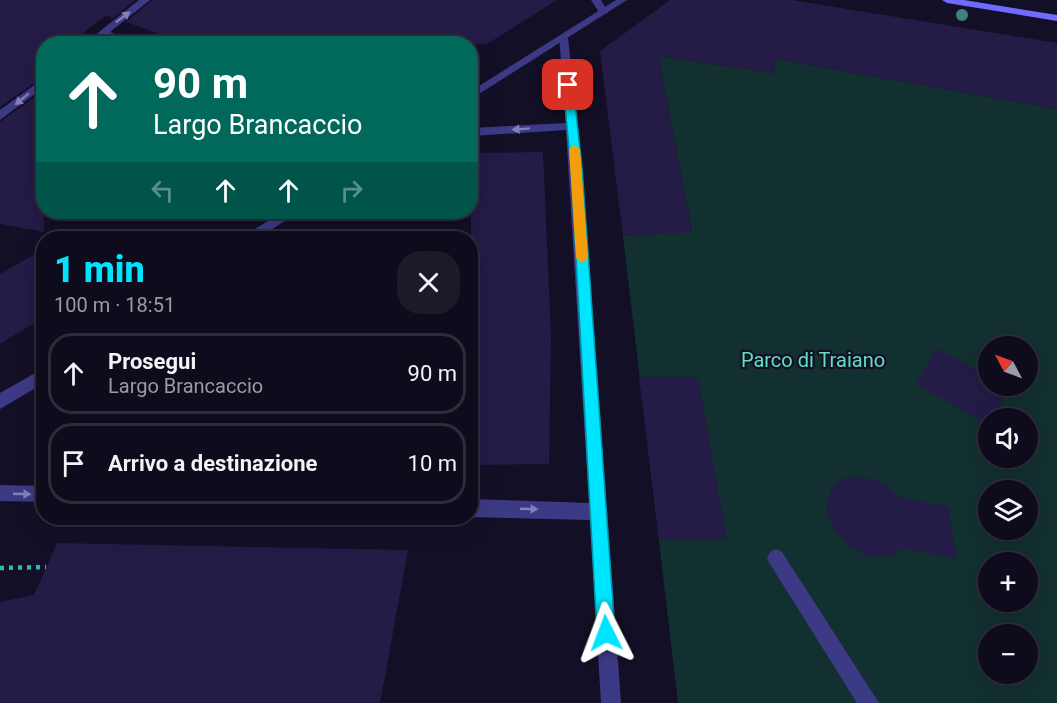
<!DOCTYPE html>
<html lang="it">
<head>
<meta charset="utf-8">
<style>
  body { margin:0; font-family:Roboto,sans-serif; background:#1c1929; color:#f1f3f6; height:100vh; display:flex; flex-direction:column; font-size:22px; white-space:nowrap }
  * { box-sizing:border-box; margin:0 }
  p { font-size:20px; color:#9b9ba3 }
  .icon { flex:none; width:33px; height:33px; fill:none; stroke:currentColor; stroke-width:2; stroke-linecap:round; stroke-linejoin:round }
  .map { position:relative; flex:1; overflow:hidden }
  .drawer { position:absolute; left:36px; top:231px; width:442px; height:294px; display:flex; flex-direction:column; background:#0e0b1c; border-radius:24px; box-shadow:0 6px 24px #0002,0 0 0 2px #2e2b3b }
  .drawer>* { flex:none }
  .guide { position:absolute; left:36px; top:36px; width:442px; height:183px; border-radius:24px; box-shadow:0 6px 24px #0002,0 0 0 2px #2e2b3b; background:#00695c; color:#fff; overflow:hidden }
  .needle { width:39px; rotate:311deg }
  .controls { position:absolute; left:978px; top:336px; display:grid; gap:12px }
  .controls a { display:grid; place-items:center; width:60px; height:60px; border-radius:50%; background:#0e0b1c; box-shadow:0 6px 24px #0002,0 0 0 2px #2e2b3b; font-size:30px }
  .pin { position:absolute; display:grid; place-items:center; width:51px; height:51px; color:#fff; margin:-26px; border-radius:12px; box-shadow:0 3px 9px #0006 }
  .me { position:absolute; width:66px; margin:-33px; rotate:357deg; stroke-linejoin:round; filter:drop-shadow(0 0 4px #0008) }
  .turn { display:flex; align-items:center; gap:21px; height:126px; padding:0 18px; font-size:27px }
  .turn .icon { width:78px; height:78px; stroke-width:2.5 }
  .turn b { display:block; font-size:42px; line-height:51px }
  .lanes { display:flex; align-items:center; height:57px; padding:0 18px; background:#0003; justify-content:center; gap:30px; direction:ltr }
  .lanes .off { opacity:.35 }
  .round { display:grid; place-items:center; flex:none; width:63px; height:63px; border-radius:24px; background:#1c1929 }
  .overview { display:flex; align-items:center; justify-content:space-between; height:102px; padding:0 18px }
  h1 { font-size:36px; font-weight:800; line-height:45px; color:#00e5ff }
  ul { padding:0; list-style:none }
  li { display:flex; align-items:center; gap:18px; height:81px; margin:0 12px 9px; padding:0 6px; border:3px solid #2e2b3b; border-radius:24px }
  li div { flex:1 }
  li b { display:block; font-size:22px }
  li em { font-style:normal }
  .map>svg:first-child { display:block }
  .green { fill:#12302f; fill-rule:evenodd }
  .building { fill:#241b47 }
  .lines { fill:none; stroke-linecap:round; stroke-linejoin:round }
  .path { stroke:#2fb8b0; stroke-width:4.5; stroke-dasharray:4 5; stroke-linecap:butt }
  .service { fill:#3d3a85; fill-rule:evenodd }
  .minor { fill:#3d3a85; fill-rule:evenodd }
  .tertiary { fill:#3d3a85; fill-rule:evenodd }
  .secondary { fill:#6f6bff; fill-rule:evenodd }
  .tree { fill:#3d827b }
  .oneway { fill:#837fbc }
  .route { fill:#00e5ff; stroke:#0095a6; stroke-width:1.5 }
  .slow { fill:#f59e0b }
  .labels { text-anchor:middle; dominant-baseline:central; stroke-width:4.5; stroke-linejoin:round; paint-order:stroke }
  .park-label { font-size:20px; fill:#5fe0c0; stroke:#130f26 }
</style>
</head>
<body>
<div class="map">
<svg width="1057" height="703" viewBox="0 0 1057 703">
  <rect width="100%" height="100%" fill="#130f26"/>
  <!-- green -->
  <path class="green" d="M658 56 773 73 776 59 1057 109V703H678L623 236 692 231ZM988 346H1028V386H988ZM988 418H1028V458H988ZM988 490H1028V530H988ZM988 562H1028V602H988ZM988 634H1028V674H988Z"/>
  <!-- building -->
  <g class="building">
    <path d="M0 0H135L113 18 106 15 69 44H44V76L0 107Z"/>
    <path d="M152 0H557L487 44H188L126 22Z"/>
    <path d="M670 0H792L1057 43V109L776 59 773 73 658 56 692 232 623 236 600 51Z"/>
    <path d="M44 90V232L0 224V122Z"/>
    <path d="M543 152 551 335 549 464 471 465V153Z"/>
    <path d="M44 249V317L0 344V274Z"/>
    <path d="M937 348 988 376V386L1009 387 994 418H988V425L916 384Z"/>
    <path d="M639 377H698L727 540 659 539Z"/>
    <path d="M845 477H866L887 486 898 497 948 507 957 559 903 548 894 556 871 557 849 546 833 527 826 506 831 488Z"/>
    <path d="M57 543 408 550 380 703H0V602L34 595Z"/>
  </g>
  <g class="lines">
    <!-- path -->
    <path class="path" d="M0 568 46 567"/>
    <!-- service -->
    <path class="service" d="M776 549 782 552 879 703H857L770 564 767 558 770 552Z"/>
    <!-- minor -->
    <g class="minor">
      <path d="M139 0H150L110 32 139 44H123L104 37 96 44H84Z"/>
      <path d="M591 0H601L608 12 606 14H600Z"/>
      <path d="M559 36 568 38 582 168 621 703H601L590 520 471 517V499L589 503 566 130 471 136V128L566 123Z"/>
      <path d="M44 78V87L0 120V110Z"/>
      <path d="M0 485 44 486V502L0 501Z"/>
    </g>
    <!-- tertiary -->
    <g class="tertiary">
      <path d="M616 0H627L471 99V91Z"/>
      <path d="M283 212H298L259 238H244L245 235Z"/>
      <path d="M44 368V383L0 409V393Z"/>
    </g>
    <!-- secondary -->
    <path class="secondary" d="M942 0H964L1057 15V21L947 3Z"/>
  </g>
  <!-- trees -->
  <circle class="tree" cx="962" cy="15" r="6"/>
  <!-- one-way arrows -->
  <defs><path id="oneway-solid" d="M-6-.8H1V-3.2L6.5 0L1 3.2V.8H-6Z" transform="scale(1.5)"/></defs>
  <g class="oneway">
    <use href="#oneway-solid" transform="translate(123 17) rotate(-37)"/>
    <use href="#oneway-solid" transform="translate(22 99) rotate(141)"/>
    <use href="#oneway-solid" transform="translate(521 129) rotate(176)"/>
    <use href="#oneway-solid" transform="translate(22 494) rotate(2)"/>
    <use href="#oneway-solid" transform="translate(529 509) rotate(2)"/>
  </g>
  <!-- route -->
  <path class="route" d="M568 82 573 85 582 168 615 633 612 639 606 642 600 639 597 633 571 168 563 85Z"/>
  <!-- slow -->
  <path class="slow" d="M574 145 580 149 588 258 582 263 576 258 569 149Z"/>
  <g class="labels">
    <!-- park labels -->
    <g class="park-label">
      <text x="813" y="360">Parco di Traiano</text>
    </g>
  </g>
</svg>
<div class="controls">
<a><svg class="needle" viewBox="-14 -14 28 28"><path d="M0-13l5 13h-10z" fill="#e53935"/><path d="M0 13l5-13h-10z" fill="#9b9ba3"/></svg></a>
<a><svg class="icon" aria-label="sound" viewBox="0 0 24 24"><path d="M4 9h4l5-4v14l-5-4H4zM17 9q2 3 0 6"/></svg></a>
<a><svg class="icon" aria-label="layers" viewBox="0 0 24 24"><path d="M12 4l9 5-9 5-9-5zM3 14l9 5 9-5"/></svg></a>
<a>+</a>
<a>−</a>
</div>
<div class="pin" style="left:568px;top:85px;background:#d93025"><svg class="icon" aria-label="arrive" viewBox="0 0 24 24"><path d="M6 21V4h12l-3 4 3 4H6"/></svg></div>
<svg class="me" style="left:606px;top:633px" viewBox="-20 -20 40 40"><path d="M0-17L14 15 0 8-14 15z" fill="#00e5ff" stroke="#fff" stroke-width="4"/></svg>
<div class="guide">
<div class="turn"><svg class="icon" aria-label="ahead" viewBox="0 0 24 24"><path d="M12 20V5M6 11l6-6 6 6"/></svg><div><b>90 m</b>Largo Brancaccio</div></div>
<div class="lanes"><svg class="icon off" aria-label="left" viewBox="0 0 24 24"><path d="M17 20v-9H6M10 6l-5 5 5 5"/></svg><svg class="icon" aria-label="ahead" viewBox="0 0 24 24"><path d="M12 20V5M6 11l6-6 6 6"/></svg><svg class="icon" aria-label="ahead" viewBox="0 0 24 24"><path d="M12 20V5M6 11l6-6 6 6"/></svg><svg class="icon off" aria-label="right" viewBox="0 0 24 24"><path d="M7 20v-9h11M14 6l5 5-5 5"/></svg></div>
</div>
<section class="drawer">
<div class="overview"><div><h1>1 min</h1><p>100 m · 18:51</p></div><a class="round"><svg class="icon" aria-label="close" viewBox="0 0 24 24"><path d="M6 6l12 12M18 6L6 18"/></svg></a></div>
<ul>
<li><svg class="icon" aria-label="ahead" viewBox="0 0 24 24"><path d="M12 20V5M6 11l6-6 6 6"/></svg><div><b>Prosegui</b><p>Largo Brancaccio</p></div><em>90 m</em></li>
<li><svg class="icon" aria-label="arrive" viewBox="0 0 24 24"><path d="M6 21V4h12l-3 4 3 4H6"/></svg><div><b>Arrivo a destinazione</b></div><em>10 m</em></li>
</ul>
</section>
</div>
</body>
</html>
